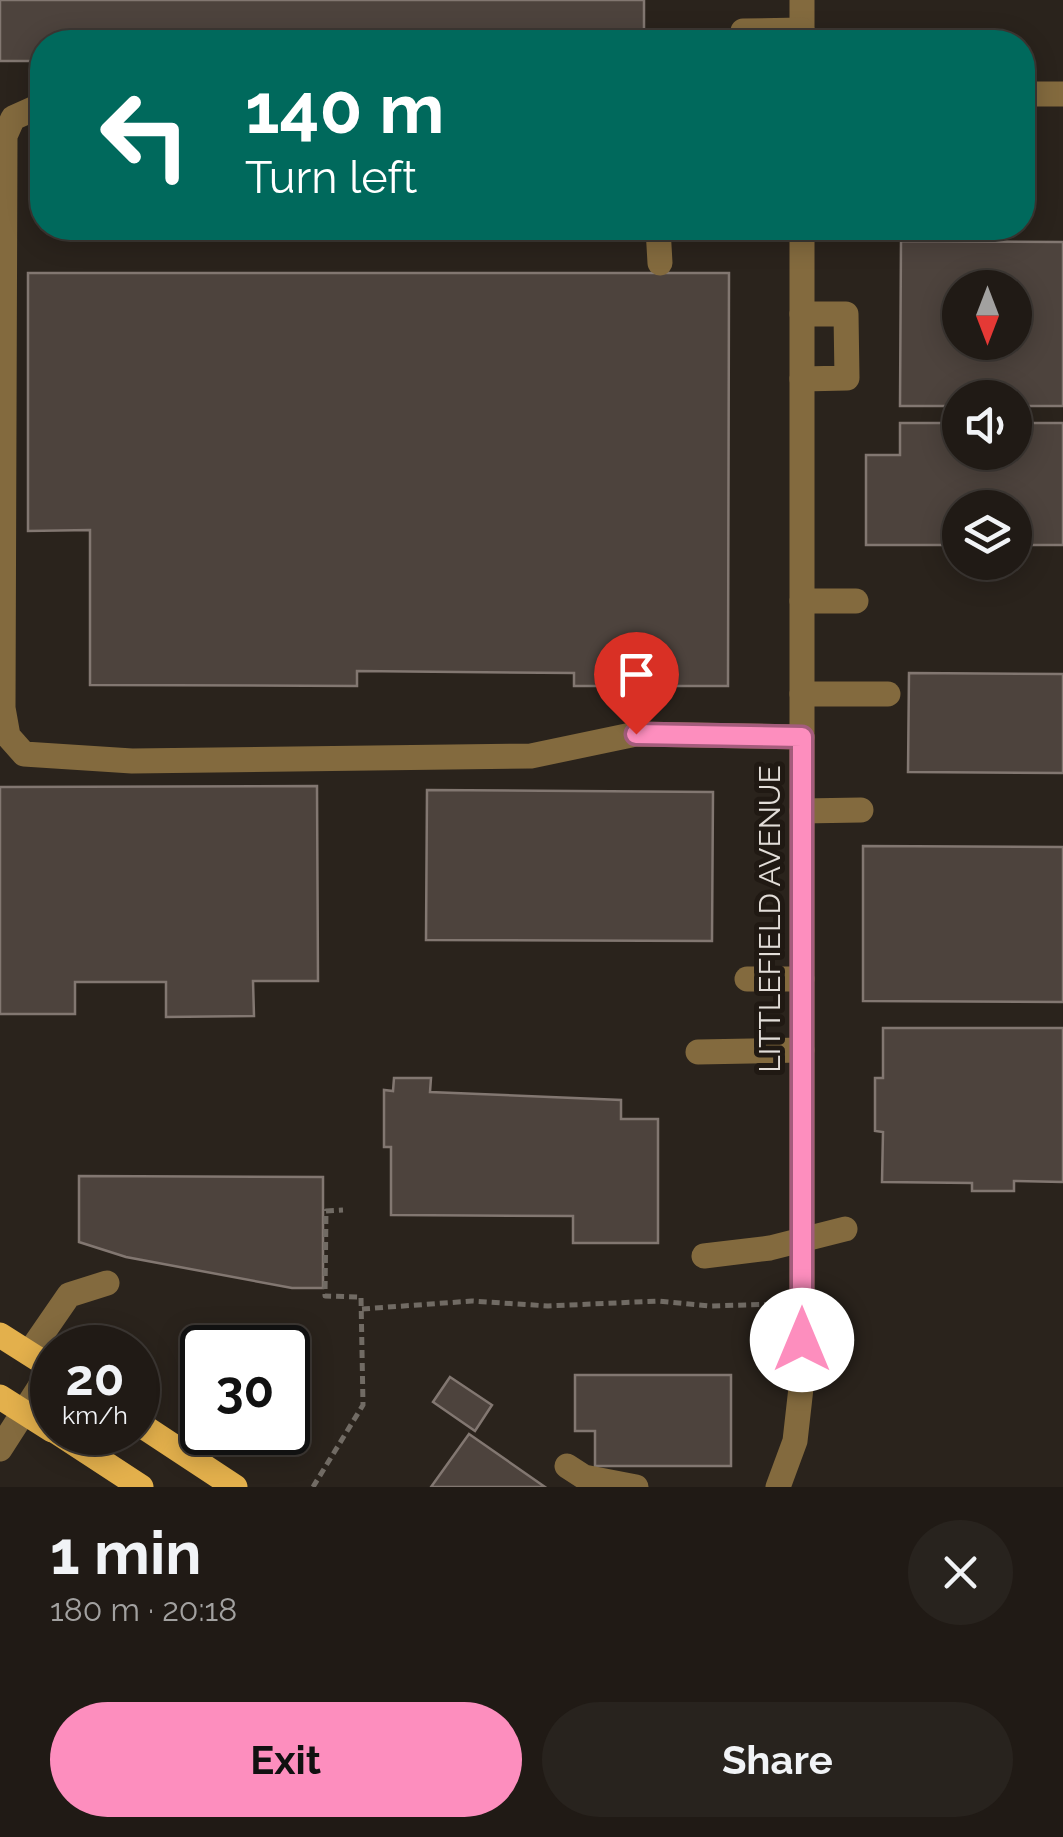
<!DOCTYPE html>
<html lang="en">
<head>
<meta charset="utf-8">
<style>
  body { margin:0; font-family:Raleway,sans-serif; background:#28231e; color:#f1f3f6; height:100vh; display:flex; flex-direction:column; font-size:38px; white-space:nowrap }
  * { box-sizing:border-box; margin:0 }
  p { font-size:32px; color:#a2a1a0 }
  .icon { flex:none; width:55px; height:55px; fill:none; stroke:currentColor; stroke-width:2; stroke-linecap:round; stroke-linejoin:round }
  .map { position:relative; height:1487px; overflow:hidden }
  .details { display:flex; flex-direction:column; background:#201a15; flex:1 }
  .details>* { flex:none }
  .top-card { position:absolute; left:30px; top:30px; width:1005px; height:210px; border-radius:40px; box-shadow:0 5px 25px #0003,0 0 0 2px #3d3834; background:#00695c; color:#fff; overflow:hidden }
  .needle { width:65px; rotate:180deg }
  .controls { position:absolute; left:942px; top:270px; display:grid; gap:20px }
  .controls a { display:grid; place-items:center; width:90px; height:90px; border-radius:50%; background:#201a15; box-shadow:0 5px 25px #0003,0 0 0 2px #3d3834; font-size:50px }
  .speed { position:absolute; left:30px; top:1325px; display:flex; gap:20px; font-size:50px; font-weight:700; text-align:center }
  .speed>* { display:grid; place-content:center; width:130px; height:130px; border-radius:50%; background:#201a15; box-shadow:0 5px 25px #0003,0 0 0 2px #3d3834; line-height:1 }
  .speed small { font-size:25px; font-weight:400 }
  .speed .limit { border:5px solid #111; border-radius:15px; background:#fff; color:#111 }
  .pin { position:absolute; display:grid; place-items:center; width:85px; height:85px; color:#fff; margin:-102px -42px; border-radius:50% 50% 50% 0; rotate:-45deg; box-shadow:0 0 10px #0007 }
  .pin .icon { rotate:45deg }
  .me { position:absolute; width:110px; margin:-55px; rotate:0deg; stroke-linejoin:round; filter:drop-shadow(0 0 8px #0008) }
  .turn { display:flex; align-items:center; gap:35px; height:210px; padding:0 50px; font-size:45px }
  .turn .icon { width:130px; height:130px; stroke-width:2.5 }
  .turn b { display:block; font-size:70px; line-height:85px }
  .round { display:grid; place-items:center; flex:none; width:105px; height:105px; border-radius:52px; background:#28231e }
  .headline { display:flex; align-items:center; justify-content:space-between; height:170px; padding:0 50px }
  h1 { font-size:60px; font-weight:700; line-height:75px }
  .cta { display:flex; gap:20px; margin-top:auto; padding:20px 50px }
  .cta a { flex:1; height:115px; border-radius:60px; background:#fd8ebe; color:#111; font-size:40px; font-weight:700; line-height:115px; text-align:center }
  .cta a+a { background:#28231e; color:#f1f3f6 }
  .map>svg:first-child { display:block }
  .building { fill:#4d433d; stroke:#827771; stroke-width:2.5; fill-rule:evenodd }
  .lines { fill:none; stroke-linecap:round; stroke-linejoin:round }
  .path { stroke:#716b64; stroke-width:5; stroke-dasharray:8 5; stroke-linecap:butt }
  .minor { stroke:#836a3e; stroke-width:25 }
  .major { stroke:#e3b04c; stroke-width:25 }
  .route-casing { stroke:#a45c7c; stroke-width:25 }
  .route { stroke:#fd8ebe; stroke-width:18 }
  .labels { text-anchor:middle; dominant-baseline:central; stroke-width:10; stroke-linejoin:round; paint-order:stroke }
  .street-label { font-size:30px; fill:#e2ddd8; stroke:#201913 }
</style>
</head>
<body>
<div class="map">
<svg width="1063" height="1487" viewBox="0 0 1063 1487">
  <rect width="100%" height="100%" fill="#2a231c"/>
  <!-- building -->
  <g class="building">
    <path d="M0 0H644V42H42V61H0Z"/>
    <path d="M901 241 1063 242V406H1015V398H960V406H900ZM960 288H1015V342H960Z"/>
    <path d="M28 273H729L728 686H574V673L357 671V686L90 685V530L28 531Z"/>
    <path d="M900 423H960V452H1015V423H1063V545H1015V508H960V545H866V455H900Z"/>
    <path d="M909 673 1063 674V773L908 772Z"/>
    <path d="M317 786 318 981H253L254 1016 166 1017V982H75V1014H0V787Z"/>
    <path d="M427 790 713 792 712 941 426 940Z"/>
    <path d="M863 846 1063 847V1002L863 1001Z"/>
    <path d="M883 1028H1063V1182L1014 1181V1191H972V1183L882 1182 883 1132 875 1131V1078H883Z"/>
    <path d="M394 1078H431L430 1092 621 1100V1119H658V1243H573V1216L391 1215V1147H384V1090L393 1091Z"/>
    <path d="M79 1176 323 1177V1288H292L126 1257 79 1242Z"/>
    <path d="M575 1375H731V1466H595V1431H575Z"/>
    <path d="M450 1377 492 1405 475 1431 433 1402Z"/>
    <path d="M469 1434 545 1487H431Z"/>
  </g>
  <g class="lines">
    <!-- path -->
    <g class="path">
      <path d="M362 1309 472 1301 548 1306 659 1301 710 1306 777 1304"/>
      <path d="M313 1487 363 1405 361 1297 325 1296 326 1211 343 1210"/>
    </g>
    <!-- minor -->
    <g class="minor">
      <path d="M802 0V42"/>
      <path d="M743 31 802 30"/>
      <path d="M1022 94H1063"/>
      <path d="M42 105 13 118 5 136 3 708 8 736 24 754 132 761 531 756 636 734 802 737"/>
      <path d="M658 228 660 263"/>
      <path d="M802 314H846L847 378 802 379"/>
      <path d="M802 601H856"/>
      <path d="M802 694H888"/>
      <path d="M802 811 861 810"/>
      <path d="M747 979H802"/>
      <path d="M698 1052 802 1050"/>
      <path d="M704 1256 770 1248 845 1229"/>
      <path d="M29 1353 69 1295 107 1283"/>
      <path d="M0 1449 52 1368"/>
      <path d="M567 1466 584 1477 636 1487"/>
      <path d="M778 1487 795 1441 802 1379V228"/>
    </g>
    <!-- major -->
    <g class="major">
      <path d="M0 1335 52 1368"/>
      <path d="M0 1397 52 1430"/>
      <path d="M138 1423 235 1487"/>
      <path d="M57 1432 141 1487"/>
    </g>
  </g>
  <g class="lines">
    <!-- route casing -->
    <g class="route-casing">
      <path id="route" d="M636 734 802 737V1340"/>
    </g>
    <!-- route -->
    <use href="#route" class="route"/>
  </g>
  <g class="labels">
    <!-- street labels -->
    <g class="street-label">
      <text transform="translate(769 919) rotate(-90)">LITTLEFIELD AVENUE</text>
    </g>
  </g>
</svg>
<div class="controls">
<a><svg class="needle" viewBox="-14 -14 28 28"><path d="M0-13l5 13h-10z" fill="#e53935"/><path d="M0 13l5-13h-10z" fill="#a2a1a0"/></svg></a>
<a><svg class="icon" aria-label="sound" viewBox="0 0 24 24"><path d="M4 9h4l5-4v14l-5-4H4zM17 9q2 3 0 6"/></svg></a>
<a><svg class="icon" aria-label="layers" viewBox="0 0 24 24"><path d="M12 4l9 5-9 5-9-5zM3 14l9 5 9-5"/></svg></a>
</div>
<div class="speed"><div>20<small>km/h</small></div><div class="limit">30</div></div>
<div class="pin" style="left:636px;top:734px;background:#d93025"><svg class="icon" aria-label="arrive" viewBox="0 0 24 24"><path d="M6 21V4h12l-3 4 3 4H6"/></svg></div>
<svg class="me" style="left:802px;top:1340px" viewBox="-20 -20 40 40"><circle r="19" fill="#fff"/><path d="M0-13L10 11 0 6-10 11z" fill="#fd8ebe"/></svg>
<div class="top-card">
<div class="turn"><svg class="icon" aria-label="left" viewBox="0 0 24 24"><path d="M17 20v-9H6M10 6l-5 5 5 5"/></svg><div><b>140 m</b>Turn left</div></div>
</div>
</div>
<section class="details">
<div class="headline"><div><h1>1 min</h1><p>180 m · 20:18</p></div><a class="round"><svg class="icon" aria-label="close" viewBox="0 0 24 24"><path d="M6 6l12 12M18 6L6 18"/></svg></a></div>
<div class="cta"><a>Exit</a><a>Share</a></div>
</section>
</body>
</html>
